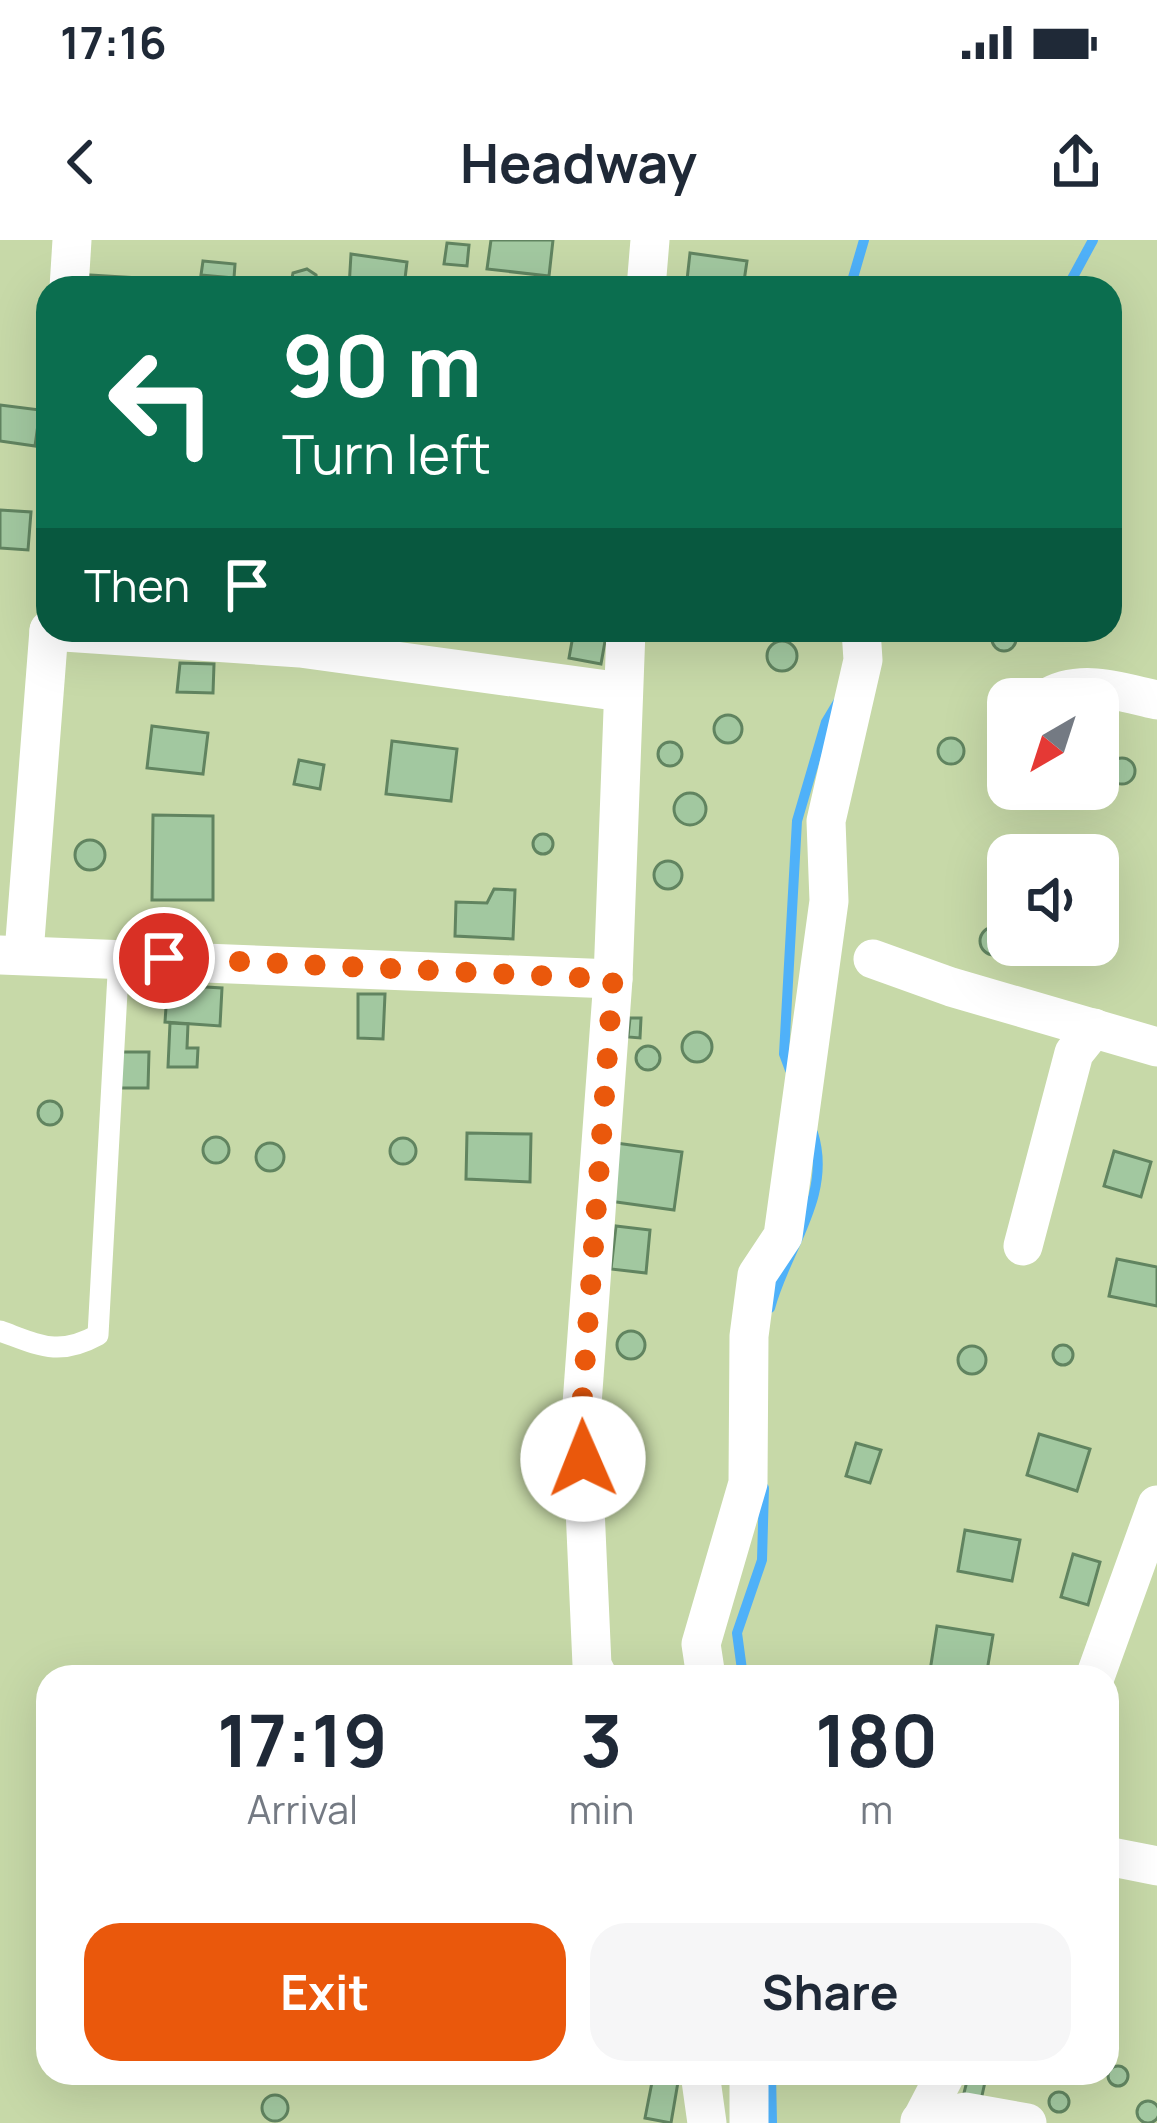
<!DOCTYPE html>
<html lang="en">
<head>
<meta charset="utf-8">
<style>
  body { margin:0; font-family:Manrope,sans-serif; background:#f6f6f7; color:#1f2937; height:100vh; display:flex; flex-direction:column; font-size:45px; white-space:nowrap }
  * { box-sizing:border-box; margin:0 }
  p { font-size:39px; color:#747a83 }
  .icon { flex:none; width:66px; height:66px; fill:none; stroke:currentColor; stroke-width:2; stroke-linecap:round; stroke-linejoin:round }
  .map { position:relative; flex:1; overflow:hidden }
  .details { position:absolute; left:36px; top:1425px; width:1083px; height:420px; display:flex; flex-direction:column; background:#fff; border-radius:36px; box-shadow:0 12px 48px #0002 }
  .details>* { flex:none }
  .hud { position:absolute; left:36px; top:36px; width:1086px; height:366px; border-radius:36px; box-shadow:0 12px 48px #0002; background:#0b6e4f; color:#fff; overflow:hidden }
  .needle { width:78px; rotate:219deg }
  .tools { position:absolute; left:987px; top:438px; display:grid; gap:24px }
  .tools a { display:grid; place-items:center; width:132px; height:132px; border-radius:24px; background:#fff; box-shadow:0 12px 48px #0002; font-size:60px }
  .pin { position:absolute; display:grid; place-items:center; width:102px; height:102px; color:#fff; margin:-51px; border:6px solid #fff; border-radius:50%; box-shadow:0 3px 12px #0007 }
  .me { position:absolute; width:132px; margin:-66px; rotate:359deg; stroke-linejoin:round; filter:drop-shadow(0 0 9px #0008) }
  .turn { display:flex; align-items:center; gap:42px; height:252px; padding:0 48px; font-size:54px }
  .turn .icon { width:156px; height:156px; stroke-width:2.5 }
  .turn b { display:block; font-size:84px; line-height:102px }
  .then { display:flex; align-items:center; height:114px; padding:0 48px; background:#0003; gap:24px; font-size:45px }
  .eta { display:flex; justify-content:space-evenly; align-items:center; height:204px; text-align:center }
  .eta b { font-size:72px; font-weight:700; line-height:84px }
  .action { display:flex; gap:24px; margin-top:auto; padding:24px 48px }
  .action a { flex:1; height:138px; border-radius:36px; background:#ea580c; color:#fff; font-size:48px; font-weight:700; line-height:138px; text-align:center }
  .action a+a { background:#f6f6f7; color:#1f2937 }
  .status { display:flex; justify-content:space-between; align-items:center; height:84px; padding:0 60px; background:#fff; direction:ltr }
  .status svg { height:33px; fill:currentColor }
  header { display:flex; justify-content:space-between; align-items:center; height:156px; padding:0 48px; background:#fff; font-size:54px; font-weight:700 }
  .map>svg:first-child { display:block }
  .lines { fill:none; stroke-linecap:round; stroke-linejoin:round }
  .stream { stroke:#4fb1f9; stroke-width:10 }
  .building { fill:#a2c8a0; stroke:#618460; stroke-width:3 }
  .service { stroke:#fff; stroke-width:21 }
  .minor { stroke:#fff; stroke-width:39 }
  .route { stroke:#ea580c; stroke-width:21; stroke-dasharray:0 37.8 }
</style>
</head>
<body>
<div class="status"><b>17:16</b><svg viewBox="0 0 49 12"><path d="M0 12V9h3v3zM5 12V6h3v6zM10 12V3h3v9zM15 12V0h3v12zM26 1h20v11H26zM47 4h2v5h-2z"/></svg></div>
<header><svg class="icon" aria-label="back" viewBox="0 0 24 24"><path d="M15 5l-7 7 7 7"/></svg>Headway<svg class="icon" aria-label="share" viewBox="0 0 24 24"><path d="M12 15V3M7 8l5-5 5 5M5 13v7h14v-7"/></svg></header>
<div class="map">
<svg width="1157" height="1883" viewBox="0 0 1157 1883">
  <rect width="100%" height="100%" fill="#c7d9a8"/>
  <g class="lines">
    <!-- stream -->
    <g class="stream">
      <path d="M850 48 864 0"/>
      <path d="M1067 48 1093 0"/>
      <path d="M790 830 784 814 797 581 826 482 838 462"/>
      <path d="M770 1068C785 1010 833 956 813 893"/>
      <path d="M743 1437 737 1393 762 1320 764 1248"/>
      <path d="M771 1833 772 1883"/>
    </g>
  </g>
  <!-- building -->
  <g class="building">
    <path d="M491 0H553L549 36 487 29Z"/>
    <path d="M447 3 469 5 467 26 444 24Z"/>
    <path d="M690 13 747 21 743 48 687 40Z"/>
    <path d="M351 14 407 22 404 47 349 48Z"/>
    <path d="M203 21 235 24 234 38 201 35Z"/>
    <path d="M307 29 316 35 318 48H290L293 33Z"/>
    <path d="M90 35 155 39V48H89Z"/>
    <path d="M0 165 40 170 35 206 0 201Z"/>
    <path d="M0 270 31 272 28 310 0 308Z"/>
    <circle cx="1004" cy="399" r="12"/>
    <path d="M574 390H607L601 424 569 418Z"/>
    <circle cx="782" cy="416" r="15"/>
    <path d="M180 423 214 424 213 453 177 452Z"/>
    <circle cx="728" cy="489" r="14"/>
    <path d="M152 486 208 493 203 534 147 528Z"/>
    <circle cx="951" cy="511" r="13"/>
    <path d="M392 501 457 509 451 561 386 554Z"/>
    <circle cx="670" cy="514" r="12"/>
    <circle cx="1122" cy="531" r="13"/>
    <path d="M299 520 324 525 320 549 294 544Z"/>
    <circle cx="690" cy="569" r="16"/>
    <path d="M153 575 213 576V660H152Z"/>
    <circle cx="543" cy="604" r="10"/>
    <circle cx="90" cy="615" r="15"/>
    <circle cx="668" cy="635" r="14"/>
    <path d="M494 649 515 650 513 699 455 696 456 662 487 663Z"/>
    <circle cx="994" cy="701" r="14"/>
    <path d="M188 746 222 748 220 786 165 782 167 753Z"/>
    <path d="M358 754H385L383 799 358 798Z"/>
    <path d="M630 778H641L640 798 628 797Z"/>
    <path d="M170 783 188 784 187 808H198L197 827H168Z"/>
    <circle cx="697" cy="807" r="15"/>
    <circle cx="648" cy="818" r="12"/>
    <path d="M119 812H149L148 848H118Z"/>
    <circle cx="50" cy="873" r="12"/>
    <path d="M467 893 531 894 530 942 466 939Z"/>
    <circle cx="216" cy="910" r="13"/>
    <circle cx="403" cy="911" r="13"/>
    <circle cx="270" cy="917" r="14"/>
    <path d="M616 903 682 912 674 970 609 961Z"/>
    <path d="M1114 911 1151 922 1141 957 1104 946Z"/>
    <path d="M616 986 650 990 646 1033 611 1029Z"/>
    <path d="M1117 1019 1157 1027V1066L1109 1056Z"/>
    <circle cx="631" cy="1105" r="14"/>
    <circle cx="1063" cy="1115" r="10"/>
    <circle cx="972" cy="1120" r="14"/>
    <path d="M1039 1194 1090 1209 1077 1251 1027 1235Z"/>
    <path d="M856 1203 881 1210 870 1243 846 1236Z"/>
    <path d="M965 1290 1020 1300 1012 1341 958 1331Z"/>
    <path d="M1073 1314 1100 1322 1088 1365 1061 1357Z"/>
    <path d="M937 1386 993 1395 986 1437 930 1431Z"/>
    <circle cx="1118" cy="1836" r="10"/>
    <path d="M969 1833H987L979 1869 961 1865Z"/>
    <path d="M653 1837 678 1842 671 1883 645 1878Z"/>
    <circle cx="1059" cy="1862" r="10"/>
    <circle cx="275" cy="1868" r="13"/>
    <circle cx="1148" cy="1872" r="11"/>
  </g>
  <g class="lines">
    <!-- service -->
    <path class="service" d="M0 1091C39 1105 58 1117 98 1095L119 716"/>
    <!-- minor -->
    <g class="minor">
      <path d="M69 48 72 0"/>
      <path d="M646 48 650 0"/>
      <path d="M49 391 300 408 622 452"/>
      <path d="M1045 459C1080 437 1120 452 1157 460"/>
      <path d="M24 713 49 390"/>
      <path d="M0 715 613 739"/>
      <path d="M873 719 951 747 1157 807"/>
      <path d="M1023 1006 1074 813 1094 788"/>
      <path d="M598 1437 592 1425 581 1178 613 739 626 390"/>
      <path d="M706 1437 701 1404 748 1243 749 1096 757 1035 783 996 829 661 826 581 863 420 861 390"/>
      <path d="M1095 1437 1157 1265"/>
      <path d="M1107 1616 1157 1626"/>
      <path d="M700 1833 707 1883"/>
      <path d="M920 1881 965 1872 1027 1883"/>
      <path d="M749 1883V1833"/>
      <path d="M920 1883 946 1833"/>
    </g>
  </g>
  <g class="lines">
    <!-- route -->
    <path class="route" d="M164 718 613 739 581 1178 583 1219"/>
  </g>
</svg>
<div class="tools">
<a><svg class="needle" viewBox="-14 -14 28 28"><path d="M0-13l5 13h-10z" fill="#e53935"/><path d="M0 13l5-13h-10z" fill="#747a83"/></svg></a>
<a><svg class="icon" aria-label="sound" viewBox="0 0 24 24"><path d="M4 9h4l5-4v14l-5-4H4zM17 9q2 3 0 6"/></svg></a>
</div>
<div class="pin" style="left:164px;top:718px;background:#d93025"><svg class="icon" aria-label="arrive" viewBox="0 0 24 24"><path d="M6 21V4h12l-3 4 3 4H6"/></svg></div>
<svg class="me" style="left:583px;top:1219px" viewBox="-20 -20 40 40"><circle r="19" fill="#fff"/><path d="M0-13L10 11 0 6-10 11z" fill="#ea580c"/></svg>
<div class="hud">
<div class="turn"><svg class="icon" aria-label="left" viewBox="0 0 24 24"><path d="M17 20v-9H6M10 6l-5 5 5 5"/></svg><div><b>90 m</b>Turn left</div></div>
<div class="then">Then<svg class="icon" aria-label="arrive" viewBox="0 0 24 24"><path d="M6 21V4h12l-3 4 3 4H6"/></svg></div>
</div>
<section class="details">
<div class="eta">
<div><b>17:19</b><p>Arrival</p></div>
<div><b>3</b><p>min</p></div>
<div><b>180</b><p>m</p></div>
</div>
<div class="action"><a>Exit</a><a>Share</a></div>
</section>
</div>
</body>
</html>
